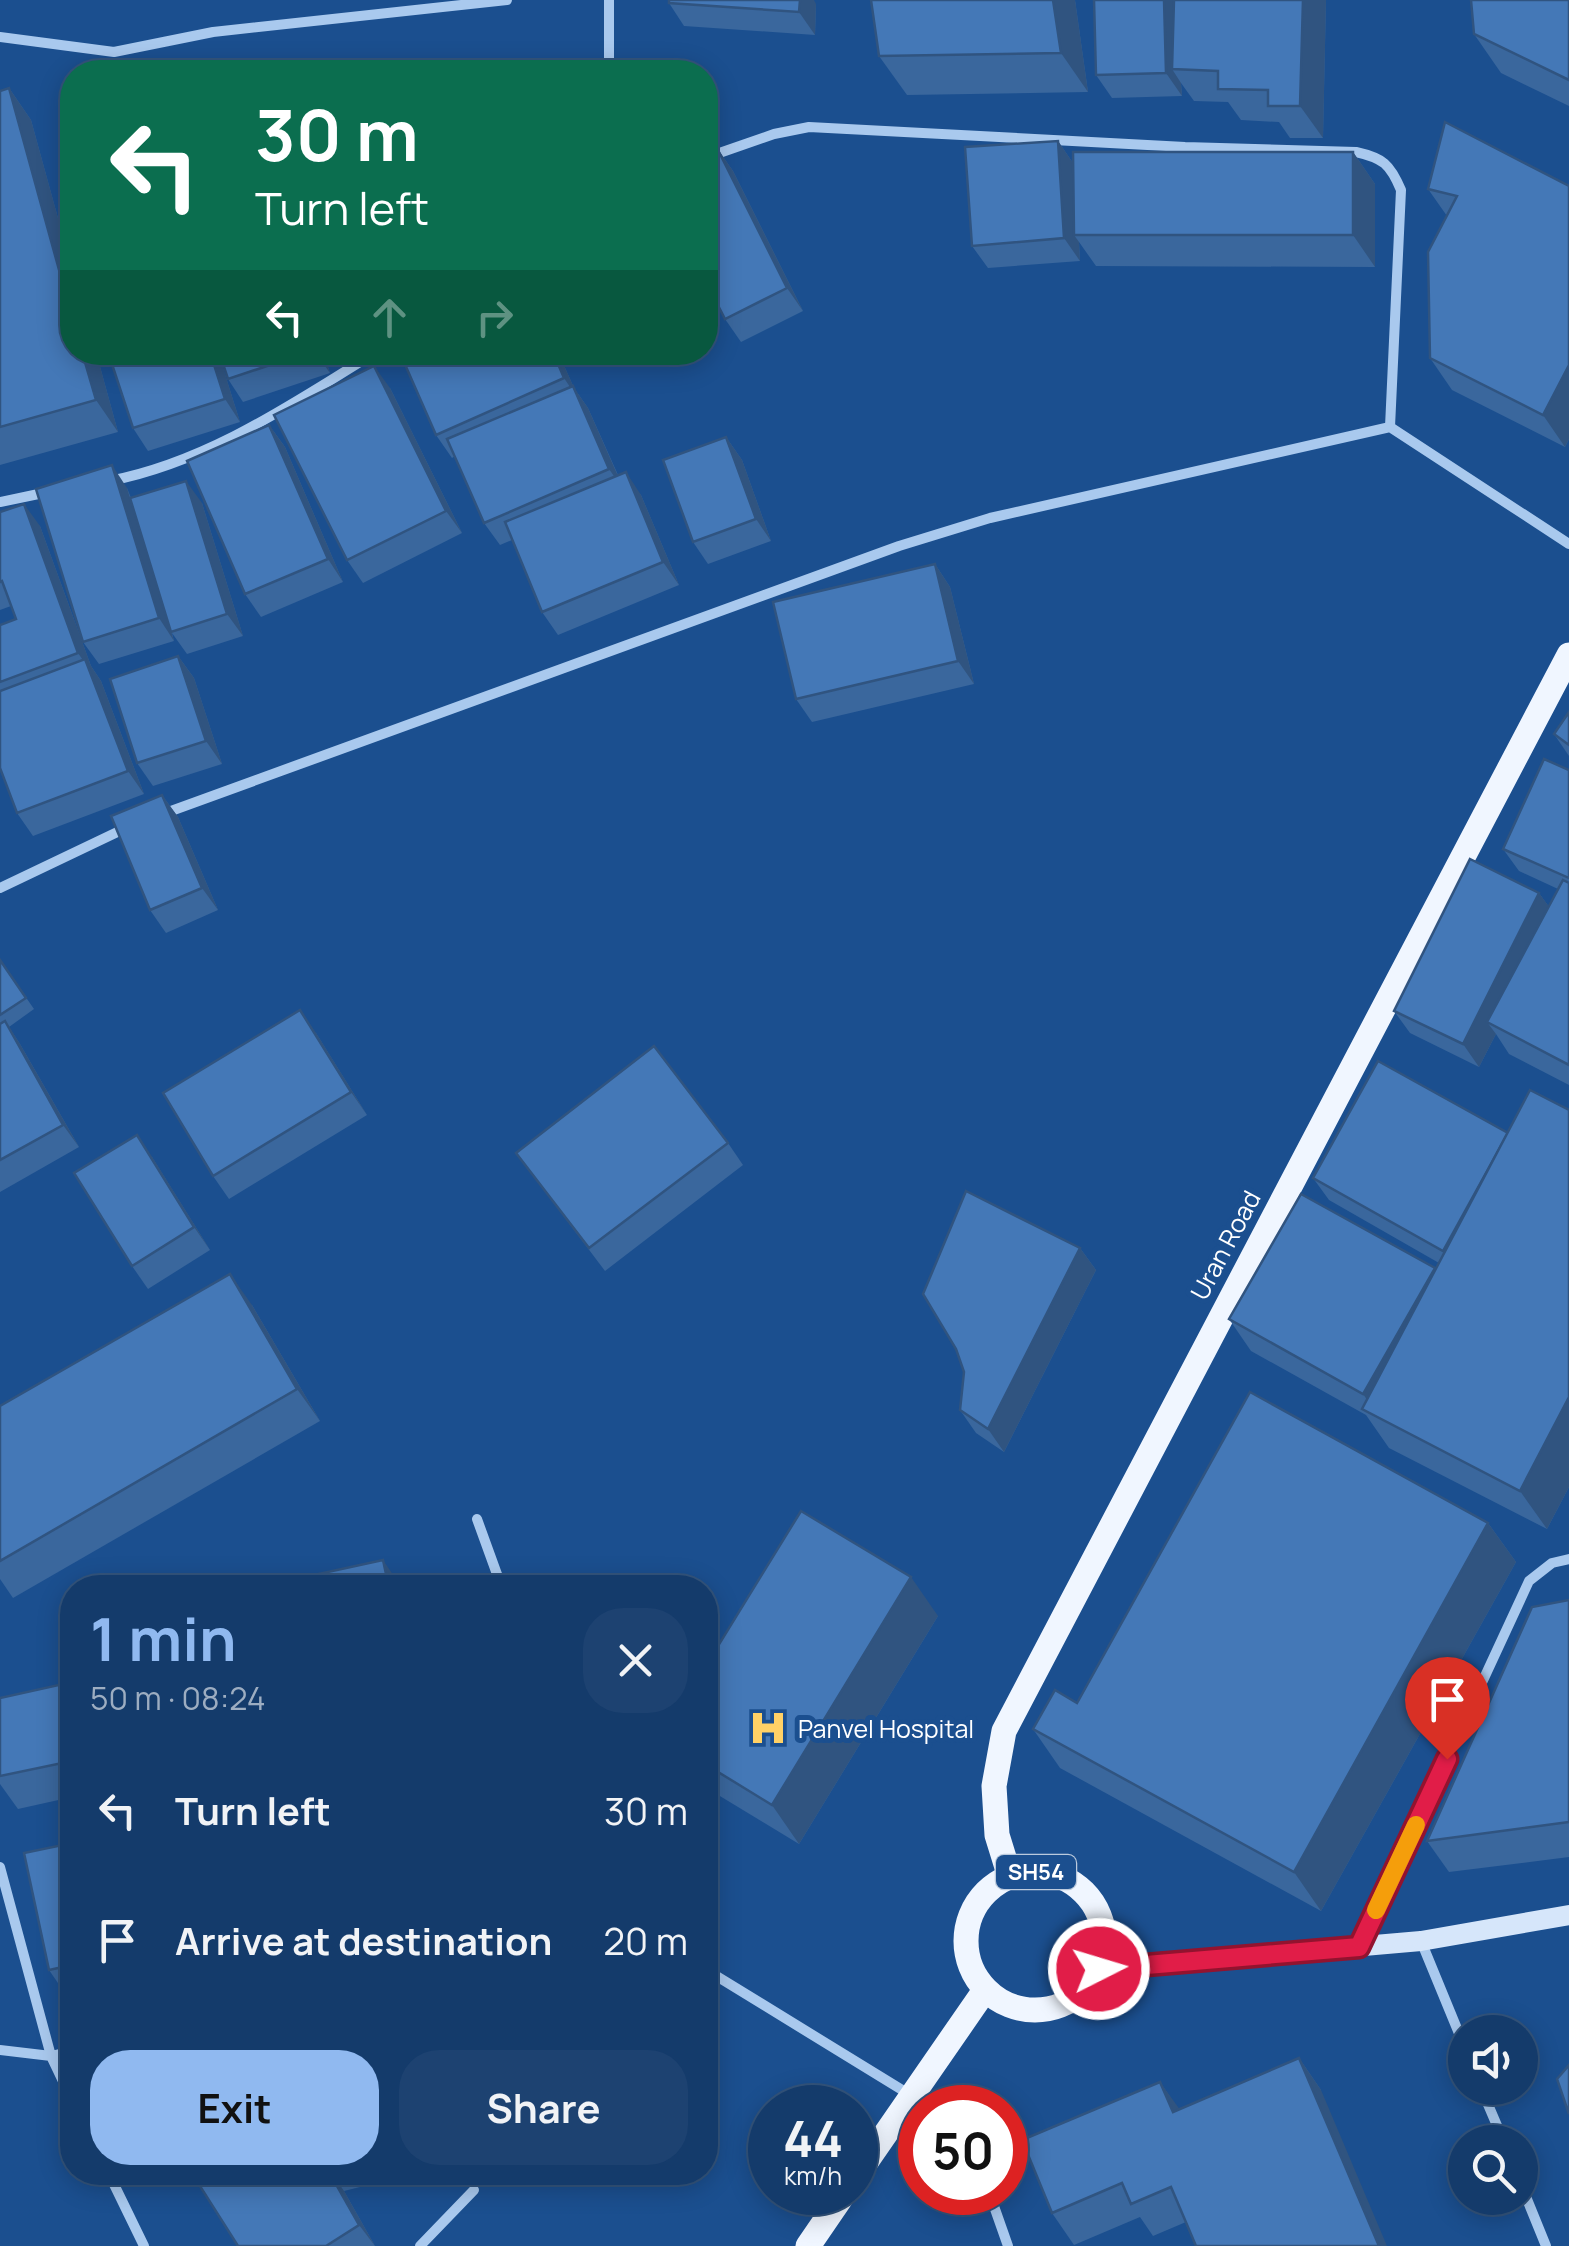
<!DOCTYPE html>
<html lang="en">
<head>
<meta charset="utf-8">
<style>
  body { margin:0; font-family:Manrope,sans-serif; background:#1d4271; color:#f1f3f6; height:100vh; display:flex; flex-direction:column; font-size:38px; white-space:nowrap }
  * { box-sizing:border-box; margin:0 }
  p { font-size:32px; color:#9dadc1 }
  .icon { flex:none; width:55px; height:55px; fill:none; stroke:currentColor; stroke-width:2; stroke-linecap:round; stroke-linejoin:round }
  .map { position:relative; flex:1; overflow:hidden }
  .panel { position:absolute; left:60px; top:1575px; width:658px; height:610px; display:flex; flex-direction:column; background:#143b6b; border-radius:40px; box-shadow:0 5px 25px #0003,0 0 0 2px #33557e }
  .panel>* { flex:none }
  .banner { position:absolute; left:60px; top:60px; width:658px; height:305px; border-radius:40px; box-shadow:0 5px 25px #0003,0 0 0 2px #33557e; background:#0b6e4f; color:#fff; overflow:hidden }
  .buttons { position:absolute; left:1448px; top:2015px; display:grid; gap:20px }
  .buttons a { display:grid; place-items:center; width:90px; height:90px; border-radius:50%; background:#143b6b; box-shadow:0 5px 25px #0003,0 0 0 2px #33557e; font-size:50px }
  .speed { position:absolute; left:748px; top:2085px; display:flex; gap:20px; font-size:50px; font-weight:700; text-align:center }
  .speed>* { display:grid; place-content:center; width:130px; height:130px; border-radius:50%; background:#143b6b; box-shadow:0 5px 25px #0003,0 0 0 2px #33557e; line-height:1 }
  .speed small { font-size:25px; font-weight:400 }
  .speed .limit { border:15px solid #d22; background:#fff; color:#111 }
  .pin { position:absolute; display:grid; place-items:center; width:85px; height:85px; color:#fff; margin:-102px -42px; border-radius:50% 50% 50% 0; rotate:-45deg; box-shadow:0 0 10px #0007 }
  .pin .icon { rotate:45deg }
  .me { position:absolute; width:110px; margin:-55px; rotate:85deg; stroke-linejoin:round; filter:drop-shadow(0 0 8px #0008) }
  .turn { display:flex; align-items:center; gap:35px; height:210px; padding:0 30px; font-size:45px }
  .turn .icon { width:130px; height:130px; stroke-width:2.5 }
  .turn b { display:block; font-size:70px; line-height:85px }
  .lanes { display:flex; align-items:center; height:95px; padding:0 30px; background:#0003; justify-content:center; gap:50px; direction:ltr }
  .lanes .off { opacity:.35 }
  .round { display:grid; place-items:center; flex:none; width:105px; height:105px; border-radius:40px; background:#1d4271 }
  .headline { display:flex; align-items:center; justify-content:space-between; height:170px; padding:0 30px }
  h1 { font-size:60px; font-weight:700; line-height:75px; color:#90b9f0 }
  .action { display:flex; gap:20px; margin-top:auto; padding:20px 30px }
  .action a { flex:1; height:115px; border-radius:40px; background:#90b9f0; color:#111; font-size:40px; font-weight:700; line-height:115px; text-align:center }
  .action a+a { background:#1d4271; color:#f1f3f6 }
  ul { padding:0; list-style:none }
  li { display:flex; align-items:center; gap:30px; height:130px; padding:0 30px }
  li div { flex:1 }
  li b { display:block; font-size:38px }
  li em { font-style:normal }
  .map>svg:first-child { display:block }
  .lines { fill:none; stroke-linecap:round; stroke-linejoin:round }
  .street { stroke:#a9c9ee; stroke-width:10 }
  .secondary { stroke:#d6e6fa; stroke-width:20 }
  .primary { stroke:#f0f6ff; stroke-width:25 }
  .wall { fill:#3a679d }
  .shaded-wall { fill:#305480 }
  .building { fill:#4478b7; stroke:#305480; stroke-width:2.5 }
  .route-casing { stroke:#92132f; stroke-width:25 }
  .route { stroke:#e11d48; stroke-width:18 }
  .slow { stroke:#f59e0b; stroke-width:18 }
  .labels { text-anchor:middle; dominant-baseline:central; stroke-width:10; stroke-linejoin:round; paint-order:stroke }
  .shield { fill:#1b4f8f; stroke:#bbcadd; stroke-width:2.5 }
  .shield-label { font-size:22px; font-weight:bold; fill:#fff }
  .street-label { font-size:25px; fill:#fff; stroke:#1b4f8f }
  .poi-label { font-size:25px; fill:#fff; stroke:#1b4f8f; text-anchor:start }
</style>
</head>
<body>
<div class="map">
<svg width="1569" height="2246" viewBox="0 0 1569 2246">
  <rect width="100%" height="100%" fill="#1b4f8f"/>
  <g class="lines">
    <!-- street -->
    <g class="street">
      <path d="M609 0V72"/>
      <path d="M0 37 114 52 213 32 507 0"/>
      <path d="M705 158 774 134 809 127 1185 147 1356 152C1383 158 1390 164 1401 190L1390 427"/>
      <path d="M109 481C208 462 292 404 376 352"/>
      <path d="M0 502 48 492"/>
      <path d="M160 815 899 546 990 518 1390 427 1569 544"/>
      <path d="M0 888 130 826"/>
      <path d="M477 1519 502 1588"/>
      <path d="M0 1867 51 2056 72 2051"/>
      <path d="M1421 1941 1465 2048"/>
      <path d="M1360 1946 1529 1581 1552 1563 1569 1559"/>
      <path d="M705 1969 912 2096"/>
      <path d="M0 2050 51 2056 72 2100"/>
      <path d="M1481 2088 1504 2142"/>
      <path d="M892 2125 920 2142"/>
      <path d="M108 2172 144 2246"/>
      <path d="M1520 2182 1546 2246"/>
      <path d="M989 2192 1008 2246"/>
      <path d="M420 2246 474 2190"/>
    </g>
    <!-- secondary -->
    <path class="secondary" d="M1099 1969 1421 1941 1569 1915"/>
    <!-- primary -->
    <g class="primary">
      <circle cx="1035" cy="1941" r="69"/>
      <path d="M1010 1877 997 1835 994 1786 1004 1731 1569 655"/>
      <path d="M855 2178 985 1990"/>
      <path d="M808 2246 845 2192"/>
    </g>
  </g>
  <!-- wall -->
  <g class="wall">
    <path d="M1075 0 1088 92 907 95 879 56Z"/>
    <path d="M1094 0H1326L1323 138H1290L1279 122 1241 120 1228 102 1194 101 1181 83 1182 96 1112 98 1096 75Z"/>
    <path d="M1569 0V106L1501 73 1474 34Z"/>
    <path d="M669 3 816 4 815 35 684 26Z"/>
    <path d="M9 88 31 120 72 269V352H96L118 432 0 465V91Z"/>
    <path d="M1058 141 1073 163 1353 152 1375 184V267L1096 266 1079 242 1080 261 988 268 972 246Z"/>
    <path d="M717 148 733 171 803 311 741 342 725 319Z"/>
    <path d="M1569 186V439L1565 447 1452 390 1430 358 1447 216 1428 189Z"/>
    <path d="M218 352 240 422 148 451 133 428Z"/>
    <path d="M219 352H323L330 373 243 402 228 379Z"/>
    <path d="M401 352H558L574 388 588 408 618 475 641 495 679 585 558 635 542 612 512 540 500 545 484 523 455 456 452 458 436 435Z"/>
    <path d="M390 388 462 533 363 583 347 560Z"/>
    <path d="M269 425 285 447 343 582 261 617 245 594Z"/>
    <path d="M726 437 742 460 771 541 708 564 693 542Z"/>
    <path d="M127 488 131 498 202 503 243 636 187 654 172 633 174 641 99 664 83 642Z"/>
    <path d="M0 512 40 526 91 666 101 681 144 794 33 836 17 813 0 768V625L16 619 11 606 0 610Z"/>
    <path d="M935 564 950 587 974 684 812 722 796 699Z"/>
    <path d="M178 656 194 678 222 764 153 786 137 763Z"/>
    <path d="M1569 712V756L1554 734Z"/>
    <path d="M1569 770V1085L1509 1054 1496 1034 1479 1067 1410 1033 1394 1011 1539 893 1549 907 1558 889 1519 871 1503 849Z"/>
    <path d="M162 795 178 817 218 910 166 933 150 910Z"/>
    <path d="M0 960 34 1009 9 1027 20 1044 79 1147 0 1192Z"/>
    <path d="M316 1033 367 1115 229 1199 213 1176Z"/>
    <path d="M1569 1110V1487L1547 1529 1389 1448 1366 1415 1251 1351 1229 1319 1436 1269 1439 1263 1329 1200 1313 1178 1508 1133Z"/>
    <path d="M728 1143 743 1165 605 1271 516 1153Z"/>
    <path d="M152 1157 210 1250 148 1289 132 1266Z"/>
    <path d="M1080 1248 1096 1270 1004 1452 976 1433 960 1410 964 1372Z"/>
    <path d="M252 1305 320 1421 13 1598 0 1579V1406Z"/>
    <path d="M1488 1523 1516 1562 1321 1911 1060 1768 1033 1729 1077 1703Z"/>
    <path d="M1569 1600V1857L1449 1872 1427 1841Z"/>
    <path d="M938 1616 799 1844 705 1787V1667Z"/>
    <path d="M72 1682V1797L18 1809 0 1784V1698Z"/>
    <path d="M72 1843V2001L71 2002 49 1970Z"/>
    <path d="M1299 2058 1321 2090 1186 2222 1153 2236 1140 2217 1074 2245 1052 2213 1160 2082 1179 2110Z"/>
    <path d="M191 2172H420L344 2191 375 2246H238Z"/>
  </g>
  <!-- shaded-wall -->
  <g class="shaded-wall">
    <path d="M800 0H814L816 4 815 35 799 12Z"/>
    <path d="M1053 0H1075L1088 92 1061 53Z"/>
    <path d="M1164 0H1179L1172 69 1181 83 1182 96 1166 73Z"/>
    <path d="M1303 0H1326L1323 138 1300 106Z"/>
    <path d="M9 88 31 120 72 269V317Z"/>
    <path d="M1058 141 1073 163 1074 235 1079 242 1080 261 1064 238Z"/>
    <path d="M717 148 733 171 803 311 787 288Z"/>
    <path d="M1353 152 1375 184V267L1353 235Z"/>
    <path d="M82 352H96L118 432 96 400Z"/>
    <path d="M210 352H218L240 422 225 399Z"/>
    <path d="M315 352H323L330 373Z"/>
    <path d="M553 352H558L574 388 588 408 625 492 609 469 578 399 564 378Z"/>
    <path d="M1569 365V439L1565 447 1543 415Z"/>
    <path d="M374 366 390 388 462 533 446 511Z"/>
    <path d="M269 425 285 447 343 582 328 559Z"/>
    <path d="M726 437 742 460 771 541 756 519Z"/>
    <path d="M112 465 127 488 174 641 159 618Z"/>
    <path d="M626 472 641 495 679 585 663 562Z"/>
    <path d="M186 481 202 503 243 636 227 614Z"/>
    <path d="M24 504 40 526 91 666 101 681 144 794 128 771 89 669 78 653Z"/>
    <path d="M935 564 950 587 974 684 958 661Z"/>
    <path d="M178 656 194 678 222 764 206 741Z"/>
    <path d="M162 795 178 817 218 910 202 888Z"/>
    <path d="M1539 893 1555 915 1487 1022 1496 1034 1479 1067 1463 1044Z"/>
    <path d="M300 1010 316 1033 367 1115 351 1092Z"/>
    <path d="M5 1021 20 1044 79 1147 63 1125Z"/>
    <path d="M137 1135 152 1157 210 1250 194 1227Z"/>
    <path d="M1080 1248 1096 1270 1004 1452 988 1429Z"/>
    <path d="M1435 1268 1457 1300 1380 1418 1363 1394Z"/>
    <path d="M230 1274 252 1305 320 1421 297 1389Z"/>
    <path d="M1569 1397V1487L1547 1529 1520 1491Z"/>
    <path d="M1488 1523 1516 1562 1321 1911 1294 1872Z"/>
    <path d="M383 1560 402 1588H389Z"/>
    <path d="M911 1577 938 1616 799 1844 772 1805Z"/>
    <path d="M1299 2058 1321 2090 1387 2246H1379Z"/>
    <path d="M1160 2082 1183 2114 1173 2112Z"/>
    <path d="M329 2172H331L344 2191 375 2246 359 2225Z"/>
  </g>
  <!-- building -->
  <g class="building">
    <path d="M669 0H800L799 12 669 3Z"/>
    <path d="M871 0H1053L1061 53 879 56Z"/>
    <path d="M1094 0H1164L1166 73 1096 75Z"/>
    <path d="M1174 0H1303L1300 106H1268V90L1218 89V71L1172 69Z"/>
    <path d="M1471 0H1569V80L1474 34Z"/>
    <path d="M256 61 259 72H205Z"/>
    <path d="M9 88 72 317V352H82L96 400 0 427V91Z"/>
    <path d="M1445 122 1569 186V365L1543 415 1430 358 1428 252 1457 196 1428 189Z"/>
    <path d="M1058 141 1064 238 972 246 965 147Z"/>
    <path d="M717 148 787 288 725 319 705 280V154Z"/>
    <path d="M1073 152H1353V235H1074Z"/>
    <path d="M108 352H210L225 399 133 428Z"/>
    <path d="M219 352H309L228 379Z"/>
    <path d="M401 352H553L564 378 436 435 400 353Z"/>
    <path d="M374 366 446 511 347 560 274 415Z"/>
    <path d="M573 386 609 469 484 523 447 439Z"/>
    <path d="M269 425 328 559 245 594 187 461Z"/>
    <path d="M726 437 756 519 693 542 663 460Z"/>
    <path d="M112 465 159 618 83 642 36 489Z"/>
    <path d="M626 472 663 562 542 612 505 522Z"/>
    <path d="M186 481 227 614 171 632 130 498Z"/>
    <path d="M24 504 78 653 0 682V625L16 619 2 581 0 582V512Z"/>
    <path d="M935 564 958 661 796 699 773 602Z"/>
    <path d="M178 656 206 741 137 763 110 679Z"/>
    <path d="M85 659 128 771 17 813 0 768V691Z"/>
    <path d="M1569 712V745L1554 734Z"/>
    <path d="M1544 759 1569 770V878L1503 849Z"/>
    <path d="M162 795 202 888 150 910 111 816Z"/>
    <path d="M1470 859 1539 893 1463 1044 1394 1011Z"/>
    <path d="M1563 880 1569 883V1065L1487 1022Z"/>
    <path d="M0 960 26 998 0 1015Z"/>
    <path d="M300 1010 351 1092 213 1176 163 1093Z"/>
    <path d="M5 1021 63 1125 0 1160V1024Z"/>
    <path d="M654 1046 728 1143 589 1248 516 1153Z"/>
    <path d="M1378 1061 1508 1133 1443 1251 1313 1178Z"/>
    <path d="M1530 1090 1569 1110V1397L1520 1491 1362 1409Z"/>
    <path d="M137 1135 194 1227 132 1266 74 1173Z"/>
    <path d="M966 1191 1080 1248 988 1429 960 1410 964 1372 956 1349 923 1294Z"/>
    <path d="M1301 1194 1435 1268 1363 1394 1229 1319Z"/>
    <path d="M230 1274 297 1389 0 1561V1406Z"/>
    <path d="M1250 1392 1488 1523 1294 1872 1033 1729 1055 1690 1077 1703Z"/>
    <path d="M801 1511 911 1577 772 1805 705 1764V1667Z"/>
    <path d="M383 1560 389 1588H254Z"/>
    <path d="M1569 1600V1822L1427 1841 1532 1607Z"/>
    <path d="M72 1682V1761L0 1776V1698Z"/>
    <path d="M72 1843V1965L49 1970 24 1853Z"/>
    <path d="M1299 2058 1379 2246H1196L1171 2187 1131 2204 1122 2183 1052 2213 1022 2140 1160 2082 1173 2112Z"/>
    <path d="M1569 2065V2114L1557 2079Z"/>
    <path d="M191 2172H329L359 2225 326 2246H238Z"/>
  </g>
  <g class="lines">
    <!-- route casing -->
    <g class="route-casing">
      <path id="route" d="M1099 1969 1359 1947 1447 1759"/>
    </g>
    <!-- route -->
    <use href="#route" class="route"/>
    <!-- slow -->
    <path class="slow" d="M1376 1910 1416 1825"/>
  </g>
  <!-- icons -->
  <defs>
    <g id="hospital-bare" transform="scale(3)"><path d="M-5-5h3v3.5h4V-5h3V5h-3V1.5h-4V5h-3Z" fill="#ffd166" stroke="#1b4f8f" stroke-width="2.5" paint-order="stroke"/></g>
  </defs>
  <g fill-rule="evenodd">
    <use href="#hospital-bare" x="768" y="1728"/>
  </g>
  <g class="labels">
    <!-- shield labels -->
    <rect class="shield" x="996" y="1855" width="80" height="34" rx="8"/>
    <g class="shield-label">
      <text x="1036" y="1872">SH54</text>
    </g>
    <!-- street labels -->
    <g class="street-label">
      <text transform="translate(1225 1245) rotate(-62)">Uran Road</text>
    </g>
    <!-- poi labels -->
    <g class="poi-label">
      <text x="798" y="1728">Panvel Hospital</text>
    </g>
  </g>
</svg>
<div class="buttons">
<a><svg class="icon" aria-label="sound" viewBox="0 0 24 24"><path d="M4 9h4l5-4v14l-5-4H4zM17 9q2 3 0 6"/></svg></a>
<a><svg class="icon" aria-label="search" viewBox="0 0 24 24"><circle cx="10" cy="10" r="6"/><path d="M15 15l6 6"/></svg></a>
</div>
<div class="speed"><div>44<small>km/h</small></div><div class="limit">50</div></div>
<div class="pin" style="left:1447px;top:1759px;background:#d93025"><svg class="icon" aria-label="arrive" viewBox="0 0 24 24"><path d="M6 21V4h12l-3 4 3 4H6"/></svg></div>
<svg class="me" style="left:1099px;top:1969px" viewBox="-20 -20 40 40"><circle r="17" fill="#e11d48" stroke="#fff" stroke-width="3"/><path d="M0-11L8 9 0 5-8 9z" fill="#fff"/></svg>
<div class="banner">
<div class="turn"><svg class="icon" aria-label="left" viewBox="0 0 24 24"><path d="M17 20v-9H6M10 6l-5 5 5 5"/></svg><div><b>30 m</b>Turn left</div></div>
<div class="lanes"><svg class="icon" aria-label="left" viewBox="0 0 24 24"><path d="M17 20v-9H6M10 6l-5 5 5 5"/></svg><svg class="icon off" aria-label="ahead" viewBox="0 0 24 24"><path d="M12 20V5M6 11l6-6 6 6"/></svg><svg class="icon off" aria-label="right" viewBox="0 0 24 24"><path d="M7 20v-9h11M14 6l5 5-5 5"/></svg></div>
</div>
<section class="panel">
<div class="headline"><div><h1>1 min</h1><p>50 m · 08:24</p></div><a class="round"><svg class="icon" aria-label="close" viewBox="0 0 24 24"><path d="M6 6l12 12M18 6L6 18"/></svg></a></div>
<ul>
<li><svg class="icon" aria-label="left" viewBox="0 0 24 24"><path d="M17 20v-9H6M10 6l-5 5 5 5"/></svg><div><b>Turn left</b></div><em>30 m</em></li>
<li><svg class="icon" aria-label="arrive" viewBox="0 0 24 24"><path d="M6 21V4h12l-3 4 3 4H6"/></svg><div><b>Arrive at destination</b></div><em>20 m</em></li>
</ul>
<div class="action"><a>Exit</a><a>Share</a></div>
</section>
</div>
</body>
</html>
